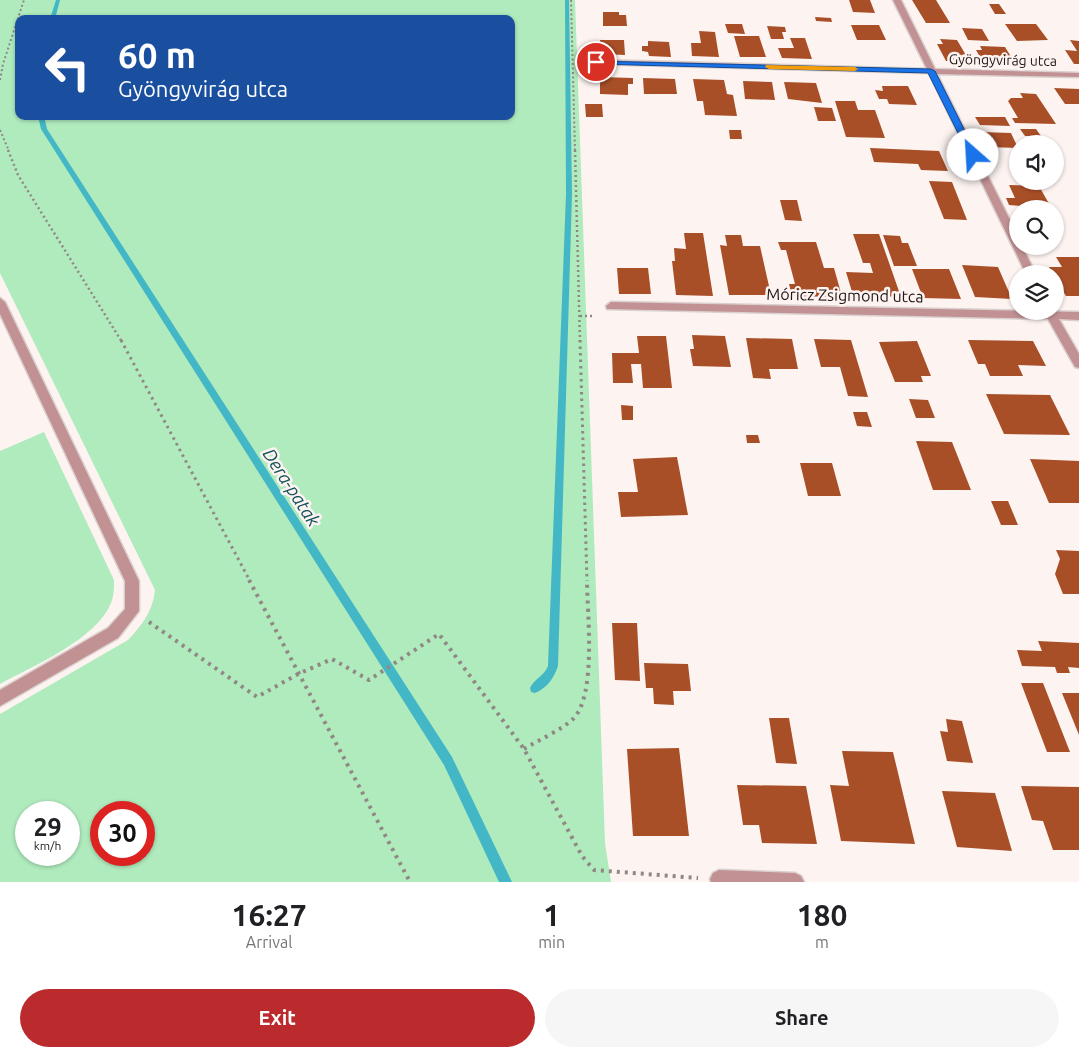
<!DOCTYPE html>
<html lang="en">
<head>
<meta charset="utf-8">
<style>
  body { margin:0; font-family:Ubuntu,sans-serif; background:#f6f6f6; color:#202124; height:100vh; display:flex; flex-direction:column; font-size:19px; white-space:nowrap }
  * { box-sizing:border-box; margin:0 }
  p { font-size:16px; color:#757577 }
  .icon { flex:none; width:28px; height:28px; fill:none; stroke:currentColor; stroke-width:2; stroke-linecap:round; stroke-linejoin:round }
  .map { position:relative; height:882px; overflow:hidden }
  .panel { display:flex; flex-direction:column; background:#fff; flex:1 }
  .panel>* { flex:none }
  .guide { position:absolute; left:15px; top:15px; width:500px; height:105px; border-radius:10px; box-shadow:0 1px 4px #0004; background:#1a4fa0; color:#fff; overflow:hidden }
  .tools { position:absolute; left:1009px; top:135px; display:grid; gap:10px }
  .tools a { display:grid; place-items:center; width:55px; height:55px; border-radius:50%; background:#fff; box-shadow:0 1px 4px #0004; font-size:25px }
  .speed { position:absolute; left:15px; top:801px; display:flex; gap:10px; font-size:25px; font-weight:700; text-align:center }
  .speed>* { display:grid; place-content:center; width:65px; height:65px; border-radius:50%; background:#fff; box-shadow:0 1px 4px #0004; line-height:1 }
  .speed small { font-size:12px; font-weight:400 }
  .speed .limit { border:8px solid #d22; background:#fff; color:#111 }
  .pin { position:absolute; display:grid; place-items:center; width:42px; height:42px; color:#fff; margin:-21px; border:2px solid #fff; border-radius:50%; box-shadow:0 1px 5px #0007 }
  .me { position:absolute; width:55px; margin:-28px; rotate:334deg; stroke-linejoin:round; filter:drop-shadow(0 0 4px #0008) }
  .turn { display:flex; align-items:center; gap:18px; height:105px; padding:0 20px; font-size:22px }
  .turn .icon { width:65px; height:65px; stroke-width:2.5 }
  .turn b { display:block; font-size:35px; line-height:42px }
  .eta { display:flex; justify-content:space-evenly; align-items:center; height:85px; text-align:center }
  .eta b { font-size:30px; font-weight:600; line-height:35px }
  .primary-button { display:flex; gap:10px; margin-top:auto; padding:10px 20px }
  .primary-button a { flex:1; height:58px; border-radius:30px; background:#bb2b2e; color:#fff; font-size:20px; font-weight:600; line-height:58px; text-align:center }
  .primary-button a+a { background:#f6f6f6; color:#202124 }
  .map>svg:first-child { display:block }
  .green { fill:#afebbd; fill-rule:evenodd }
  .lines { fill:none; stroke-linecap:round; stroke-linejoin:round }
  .stream { fill:#43b7c5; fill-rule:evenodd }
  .building { fill:#a94f28 }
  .lane-casing { stroke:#dad1ce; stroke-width:3 }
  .street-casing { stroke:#dad1ce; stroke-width:3 }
  .path-far3 { stroke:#918885; stroke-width:2; stroke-dasharray:2 2.5; stroke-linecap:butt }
  .path-far2 { stroke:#918885; stroke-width:2.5; stroke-dasharray:2 3; stroke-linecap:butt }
  .path-far1 { stroke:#918885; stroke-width:3; stroke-dasharray:2.5 4; stroke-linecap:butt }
  .path { stroke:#918885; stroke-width:4; stroke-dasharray:3 5; stroke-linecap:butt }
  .lane { fill:#c19194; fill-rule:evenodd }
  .street { fill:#c19194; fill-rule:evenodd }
  .route { fill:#1a73e8; stroke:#114b97 }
  .slow { fill:#f59e0b }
  .labels { text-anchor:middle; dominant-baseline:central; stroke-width:5; stroke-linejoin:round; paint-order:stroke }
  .far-street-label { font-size:14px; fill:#201815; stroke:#fdf4f1 }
  .street-label { font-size:16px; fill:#201815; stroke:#fdf4f1 }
  .water-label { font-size:18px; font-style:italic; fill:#10525a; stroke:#fdf4f1 }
</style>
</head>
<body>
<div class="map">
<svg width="1079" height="882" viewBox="0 0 1079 882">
  <rect width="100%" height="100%" fill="#fdf4f1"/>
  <!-- green -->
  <g class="green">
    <path d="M0 0H575L605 843 611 882H0V714L128 640C142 625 153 611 155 590L0 273ZM19 19H511V116H19ZM26 812H69V855H26ZM101 812H144V855H101Z"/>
    <path d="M44 432 114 580C114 588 114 596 111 603 97 639 33 666 0 684V451Z"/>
  </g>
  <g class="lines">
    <!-- stream -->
    <g class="stream">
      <path d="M56 0H60L55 19H50Z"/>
      <path d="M565 0H569L572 194 558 666C554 678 547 688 535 693L531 692 530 688C534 679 544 676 548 666L566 194Z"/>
      <path d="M38 116H44L47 129 452 757 512 882H499L444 765 41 129Z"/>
    </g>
  </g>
  <!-- building -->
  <g class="building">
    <path d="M849 0H870L875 13 853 12Z"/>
    <path d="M912 0H936L950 23H926Z"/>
    <path d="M989 4H999L1006 14H995Z"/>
    <path d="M603 12H619V15H626L627 26H603Z"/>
    <path d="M815 17 831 18 832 22 816 21Z"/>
    <path d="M725 24H742L745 34 728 33Z"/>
    <path d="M1005 24H1036L1048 40 1017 41Z"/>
    <path d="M851 25H879L886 40H857Z"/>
    <path d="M767 26 785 27 786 32H782L784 39H771Z"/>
    <path d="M962 28 982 29 989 41 968 40Z"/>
    <path d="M699 31 715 32 719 57 692 56 691 43H701Z"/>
    <path d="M734 36H759L766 57H740Z"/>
    <path d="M790 38H805L812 59 782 58 778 48H794Z"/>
    <path d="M940 39 957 40 970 62 946 61 937 44H943Z"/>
    <path d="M600 40H624L625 55 601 54Z"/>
    <path d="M1070 40 1079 41V64H1074L1065 50 1077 51Z"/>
    <path d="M648 41 669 42 671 57 649 56 648 52 642 51V46H648Z"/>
    <path d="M980 46 1005 47 1015 63 983 62 976 50H982Z"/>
    <path d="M600 77 633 78V84H628V95L600 94Z"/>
    <path d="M643 78 675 79 677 94H644Z"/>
    <path d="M693 79 724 80 727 94 733 95 737 116 705 115 703 101H697Z"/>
    <path d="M743 81 772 82 775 100 745 99Z"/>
    <path d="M784 82 816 83 822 103 788 99Z"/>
    <path d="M882 86H908L917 105 889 104 887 99H879L875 90 883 91Z"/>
    <path d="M1054 88 1079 89V104H1065Z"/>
    <path d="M1020 93 1036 94 1056 124 1015 123 1012 118H1018L1008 101 1011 98H1023Z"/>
    <path d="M835 101H855L858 110H875L885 138 846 137Z"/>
    <path d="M585 104H602L603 117H586Z"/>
    <path d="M814 107 832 108 836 121H818Z"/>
    <path d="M975 117H1005L1010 126 980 125Z"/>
    <path d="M1020 129H1036L1041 136H1025Z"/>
    <path d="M729 130H741L742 139H730Z"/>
    <path d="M981 132 1011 133 1018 148 988 147Z"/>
    <path d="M870 148 939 151 948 171 921 170 918 164 874 162Z"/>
    <path d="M929 181 952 182 967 220 944 219Z"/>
    <path d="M1009 185 1039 186 1052 209H1022L1021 206 1009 205 1006 198H1015Z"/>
    <path d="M780 200H797L802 221 785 220Z"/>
    <path d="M684 233H703L713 296 676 295 672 261H675L674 248 686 249Z"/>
    <path d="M853 234H879L901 297 853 295 846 272 873 273 870 263H863Z"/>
    <path d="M725 235H741L743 246H760L771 295H729L720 245 727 246Z"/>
    <path d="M883 235 900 236 902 243H908L917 266H894Z"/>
    <path d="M778 242H816L824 268H834L841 293H832L833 297 792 296 789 284H795L786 250H781Z"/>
    <path d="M1056 257H1079V296H1066L1055 278V274H1053L1049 267H1062Z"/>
    <path d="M962 265 998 267 1012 299 975 297Z"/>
    <path d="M617 268H648L651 294H619Z"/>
    <path d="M912 269H949L961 299 923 298Z"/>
    <path d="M692 335 725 336 731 367 693 366 690 349H694Z"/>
    <path d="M637 336H666L672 388H643L641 364H631L633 383H613L612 353H639Z"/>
    <path d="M746 338 792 339 798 369H769L771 379 753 378Z"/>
    <path d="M814 339 851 340 868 397 848 396 840 367H821Z"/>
    <path d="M968 340 1033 341 1046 366 1018 365 1023 376H990L985 364H978Z"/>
    <path d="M917 341 931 376H921L923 382H895L879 342Z"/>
    <path d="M986 394 1050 395 1070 435 1004 434Z"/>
    <path d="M909 399 928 400 935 418H916Z"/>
    <path d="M621 405 633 406V420H622Z"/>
    <path d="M853 412H867L872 427 857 426Z"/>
    <path d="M746 435H758L760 443H747Z"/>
    <path d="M916 441 952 442 971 490H933Z"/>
    <path d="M677 457 688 515 621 517 618 492H638L633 459Z"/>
    <path d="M1030 459 1079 461V503H1049Z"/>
    <path d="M800 463H832L841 496H808Z"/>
    <path d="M991 501H1008L1018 525H1001Z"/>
    <path d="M1056 550 1079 551V594H1063L1055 574 1060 559Z"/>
    <path d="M612 623H637L640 681 615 680Z"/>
    <path d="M1038 641 1079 643V668L1068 667 1070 673H1057L1055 667 1022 666 1017 650 1042 651Z"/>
    <path d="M644 663 688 664 691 691H673L674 705 654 704 653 688H646Z"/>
    <path d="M1021 683H1043L1070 752H1047Z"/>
    <path d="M1062 693H1079V735Z"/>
    <path d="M769 718H789L797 764 776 763Z"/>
    <path d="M946 719 962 721 973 763 947 761 940 731 948 732Z"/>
    <path d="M679 748 689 836H633L627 749Z"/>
    <path d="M842 751 893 752 915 844 841 841 830 785 849 786Z"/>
    <path d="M737 785 806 786 817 844 762 843 759 825H743Z"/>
    <path d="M1021 786 1079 787V850H1053L1043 821 1032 820Z"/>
    <path d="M942 791 995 793 1012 851 957 847Z"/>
  </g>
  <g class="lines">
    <!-- lane casing -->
    <g class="lane-casing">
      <path id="lane" d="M0 298 5 302 139 581V611L118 638 0 706V690L108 628 125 609V581L0 314Z"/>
    </g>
    <!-- street casing -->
    <g class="street-casing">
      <g id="street">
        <path d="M893 0H901L935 69 1079 73V77L937 74 1018 236V246H1022L1036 274H1026L929 73 596 64 592 62 596 60 927 69Z"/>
        <path d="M611 302 1079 312V320L1059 319 1079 354V368L1075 367 1048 319 607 309 606 306Z"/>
        <path d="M719 870 795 873 801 876 804 882H711L710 879 713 873Z"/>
      </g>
    </g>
    <!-- path-far3 -->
    <g class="path-far3">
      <path d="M571 0 575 151"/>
      <path d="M0 80 3 64 24 0"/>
      <path d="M0 130 9 151"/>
    </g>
    <!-- path-far2 -->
    <g class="path-far2">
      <path d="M8 150 18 175 122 342"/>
      <path d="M575 150 580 342"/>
      <path d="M580 316H594"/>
    </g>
    <!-- path-far1 -->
    <g class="path-far1">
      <path d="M121 340 250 581"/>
      <path d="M580 340 587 581"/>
    </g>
    <!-- path -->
    <g class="path">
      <path d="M249 580 410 882"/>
      <path d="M149 622 257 697 298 674 332 659 369 680 439 634 524 749 582 856 594 870 698 878"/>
      <path d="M524 749C537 741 563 729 573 719 597 695 587 613 587 580"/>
    </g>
    <!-- lane -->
    <use href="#lane" class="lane"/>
    <!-- street -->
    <use href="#street" class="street"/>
  </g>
  <!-- route -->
  <path class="route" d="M593 61 931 69 935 71 977 155 973 158 969 155 928 73 596 64 592 62Z"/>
  <!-- slow -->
  <path class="slow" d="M766 65 855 67 858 69 855 71 769 69 765 67Z"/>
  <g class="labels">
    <!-- far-street labels -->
    <g class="far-street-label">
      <text transform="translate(1003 60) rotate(1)">Gyöngyvirág utca</text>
    </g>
    <!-- street labels -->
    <g class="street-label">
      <text transform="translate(845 295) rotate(1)">Móricz Zsigmond utca</text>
    </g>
    <!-- water labels -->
    <g class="water-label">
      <text transform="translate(292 487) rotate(57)">Dera-patak</text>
    </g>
  </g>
</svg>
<div class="tools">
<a><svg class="icon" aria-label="sound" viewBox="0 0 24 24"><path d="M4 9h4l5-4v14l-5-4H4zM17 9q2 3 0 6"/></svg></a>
<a><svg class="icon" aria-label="search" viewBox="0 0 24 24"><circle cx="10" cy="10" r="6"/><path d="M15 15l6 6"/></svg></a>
<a><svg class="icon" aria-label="layers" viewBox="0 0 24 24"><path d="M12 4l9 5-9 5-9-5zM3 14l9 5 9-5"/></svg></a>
</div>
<div class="speed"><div>29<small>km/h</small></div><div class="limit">30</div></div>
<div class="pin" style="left:596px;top:62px;background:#d93025"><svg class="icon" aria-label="arrive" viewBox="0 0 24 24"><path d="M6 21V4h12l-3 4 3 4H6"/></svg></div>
<svg class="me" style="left:973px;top:155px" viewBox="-20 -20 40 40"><circle r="19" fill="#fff"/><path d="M0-13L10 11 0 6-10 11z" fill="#1a73e8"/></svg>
<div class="guide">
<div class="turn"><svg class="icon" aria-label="left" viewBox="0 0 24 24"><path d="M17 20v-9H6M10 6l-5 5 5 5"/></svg><div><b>60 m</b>Gyöngyvirág utca</div></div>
</div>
</div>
<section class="panel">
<div class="eta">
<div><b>16:27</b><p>Arrival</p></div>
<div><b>1</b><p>min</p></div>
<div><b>180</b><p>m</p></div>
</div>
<div class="primary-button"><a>Exit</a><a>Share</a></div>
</section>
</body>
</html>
